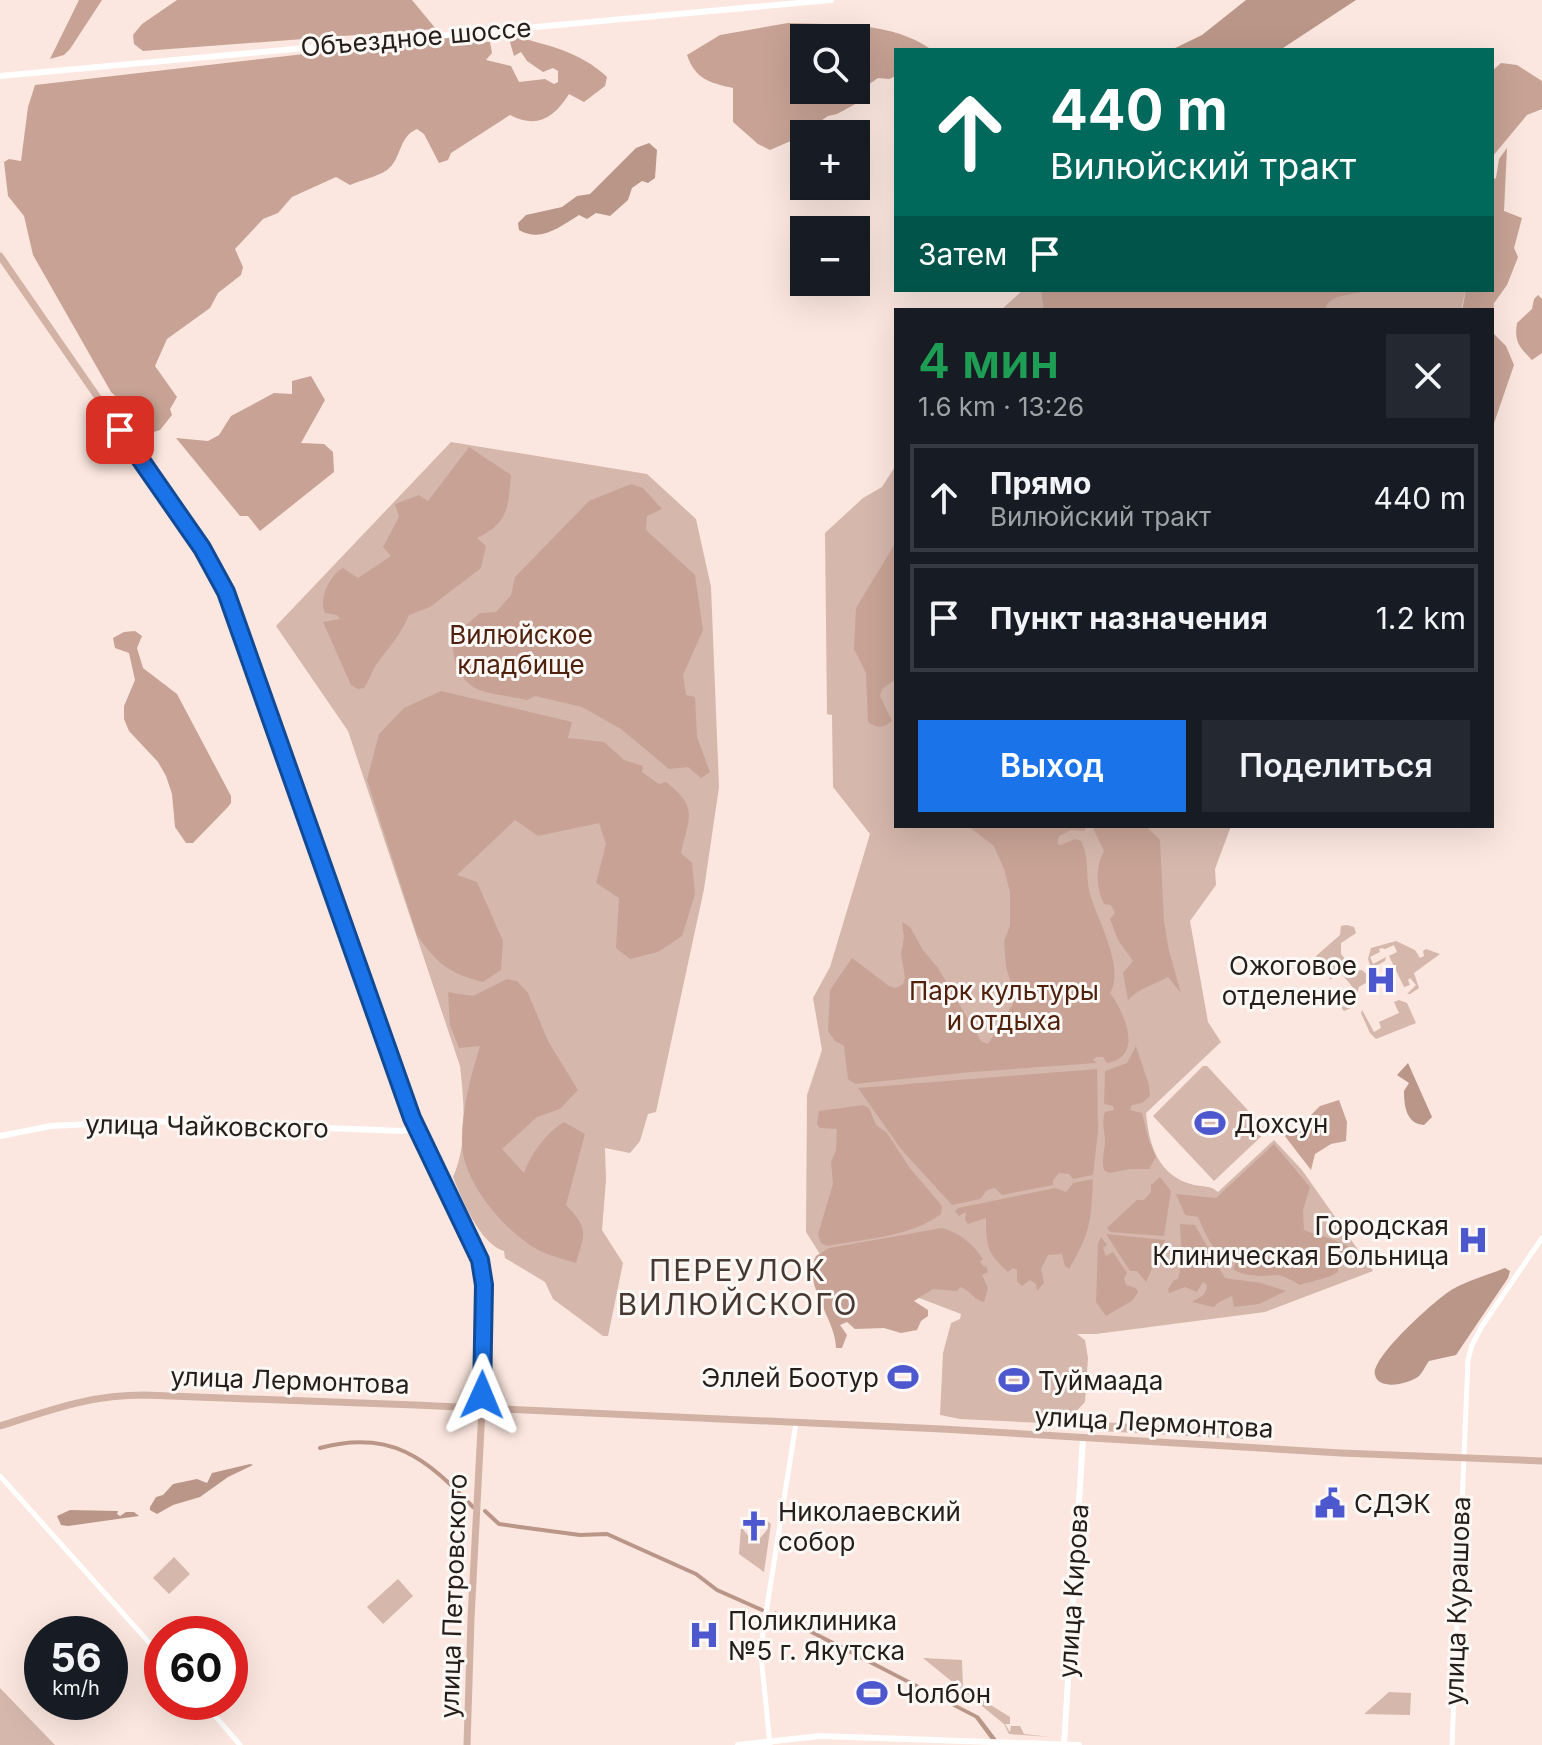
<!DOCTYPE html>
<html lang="ru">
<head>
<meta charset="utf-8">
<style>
  body { margin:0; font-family:Inter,sans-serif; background:#242831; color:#f1f3f6; height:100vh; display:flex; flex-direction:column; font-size:30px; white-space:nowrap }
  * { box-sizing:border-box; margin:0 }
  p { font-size:26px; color:#9ea1a6 }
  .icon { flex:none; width:44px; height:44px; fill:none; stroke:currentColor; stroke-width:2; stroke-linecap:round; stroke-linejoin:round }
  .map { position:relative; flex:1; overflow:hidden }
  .details { position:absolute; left:894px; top:308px; width:600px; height:520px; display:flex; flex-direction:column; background:#171b24; border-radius:0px; box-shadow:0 8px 32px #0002 }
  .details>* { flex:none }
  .guide { position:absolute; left:894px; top:48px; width:600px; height:244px; border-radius:0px; box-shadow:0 8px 32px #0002; background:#00695c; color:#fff; overflow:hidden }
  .buttons { position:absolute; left:790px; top:24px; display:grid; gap:16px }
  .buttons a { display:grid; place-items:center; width:80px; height:80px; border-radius:0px; background:#171b24; box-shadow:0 8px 32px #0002; font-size:40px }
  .speed { position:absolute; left:24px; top:1616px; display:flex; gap:16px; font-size:40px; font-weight:700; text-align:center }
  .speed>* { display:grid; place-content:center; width:104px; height:104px; border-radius:50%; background:#171b24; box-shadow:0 8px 32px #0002; line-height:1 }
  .speed small { font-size:20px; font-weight:400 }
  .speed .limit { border:12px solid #d22; background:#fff; color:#111 }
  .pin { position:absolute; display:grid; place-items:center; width:68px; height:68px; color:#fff; margin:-34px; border-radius:16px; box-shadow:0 4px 12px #0006 }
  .me { position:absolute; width:88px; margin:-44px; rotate:1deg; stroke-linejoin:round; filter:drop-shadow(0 0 6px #0008) }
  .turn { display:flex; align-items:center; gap:28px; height:168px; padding:0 24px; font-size:36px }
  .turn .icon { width:104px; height:104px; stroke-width:2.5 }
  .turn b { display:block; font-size:56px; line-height:68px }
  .then { display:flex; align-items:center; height:76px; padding:0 24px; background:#0003; gap:16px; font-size:30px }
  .round { display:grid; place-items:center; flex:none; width:84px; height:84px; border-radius:0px; background:#242831 }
  .headline { display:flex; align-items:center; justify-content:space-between; height:136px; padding:0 24px }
  h1 { font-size:48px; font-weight:600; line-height:60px; color:#1e9e55 }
  .cta { display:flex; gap:16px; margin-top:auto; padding:16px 24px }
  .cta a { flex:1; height:92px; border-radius:0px; background:#1a73e8; color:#fff; font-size:32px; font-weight:600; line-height:92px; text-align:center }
  .cta a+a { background:#242831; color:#f1f3f6 }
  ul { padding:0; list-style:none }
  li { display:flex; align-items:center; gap:24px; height:108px; margin:0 16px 12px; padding:0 8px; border:4px solid #363941; border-radius:0px }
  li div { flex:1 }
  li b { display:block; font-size:30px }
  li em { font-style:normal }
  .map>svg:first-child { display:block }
  .green { fill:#d5b7ac }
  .forest { fill:#c8a395; fill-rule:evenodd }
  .water { fill:#ba9688 }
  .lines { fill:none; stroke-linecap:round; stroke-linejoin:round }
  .canal { stroke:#ba9688; stroke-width:4 }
  .tertiary { stroke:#fff; stroke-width:5 }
  .secondary { stroke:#fff; stroke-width:6 }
  .primary { stroke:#d3b2a6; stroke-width:7 }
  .route-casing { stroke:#114b97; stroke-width:20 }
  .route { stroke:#1a73e8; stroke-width:14 }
  .labels { text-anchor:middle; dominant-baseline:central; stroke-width:6; stroke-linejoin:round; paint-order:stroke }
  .street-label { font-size:26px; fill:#251e1b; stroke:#fcf8f6 }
  .park-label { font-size:26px; fill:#50210d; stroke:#fcf8f6 }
  .poi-label { font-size:26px; fill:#251e1b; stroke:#fcf8f6; text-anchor:start }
  .quarter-label { font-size:30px; letter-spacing:2px; fill:#483832; stroke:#fcf8f6 }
</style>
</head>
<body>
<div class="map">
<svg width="1542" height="1745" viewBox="0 0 1542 1745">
  <rect width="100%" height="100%" fill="#fbe7df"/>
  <!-- green -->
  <g class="green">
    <path d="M1023 290H1466L1461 310H1001Z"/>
    <path d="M451 442 647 474 696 519 711 587 719 787 704 889 656 1112 648 1114 640 1141 630 1153 605 1148 606 1180 602 1230 623 1263 608 1336H603L553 1299 545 1282 505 1258 504 1251C480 1244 462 1199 453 1177 468 1144 464 1101 460 1066L348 731 276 626Z"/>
    <path d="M896 465V826H1231L1215 869 1216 885 1190 921 1208 1022 1221 1042 1146 1113C1149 1145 1158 1176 1194 1185 1204 1187 1210 1185 1218 1192L1274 1140 1302 1170 1373 1271 1265 1312 1096 1334H1077L1085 1340 1088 1358 1085 1402 1064 1424 960 1419 940 1415 943 1353 951 1323 960 1319 961 1314 825 1262 806 1232 807 1095 822 1050 813 998 830 967 870 834 833 787 832 715 827 714 825 533 863 498 882 487Z"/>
    <path d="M1347 925 1354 927 1356 933 1341 943V954L1355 971 1362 970 1370 977 1369 981 1359 987 1353 1007 1344 1011 1340 1006 1348 1003V997L1355 990 1340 972 1330 980 1329 970 1316 956 1340 935 1341 926Z"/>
    <path d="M1396 941 1415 950 1420 958 1424 956 1423 951 1426 949 1440 954 1414 973 1419 988 1410 994H1407L1416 985 1410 978 1408 980 1410 985 1404 987 1389 956 1397 952 1394 945 1385 949 1382 948 1379 949 1380 952 1370 957 1373 964 1386 957 1385 961 1374 967 1370 965 1368 959 1371 948Z"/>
    <path d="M1399 1000 1407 1003 1416 1023 1376 1039 1370 1033 1361 1013 1362 1010 1374 1032 1381 1028 1379 1022 1399 1013 1394 1002Z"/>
    <path d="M1203 1066H1207L1267 1131 1214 1181 1153 1116Z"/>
    <path d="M1100 1422 1243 1430V1439L1099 1431Z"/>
    <path d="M766 1520 771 1524 764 1572 739 1554 741 1527 751 1539 760 1538 767 1530Z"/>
    <path d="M174 1557 190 1574 169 1594 153 1578Z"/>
    <path d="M398 1579 413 1596 383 1624 367 1607Z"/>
    <path d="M923 1658 962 1660 963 1688 1010 1717V1724H1005L1010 1732 1011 1726H1020L1024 1734 1050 1737 1009 1734 1004 1724Z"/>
    <path d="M0 1688 55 1745H0Z"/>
    <path d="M1389 1692 1411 1693 1410 1715 1364 1714Z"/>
  </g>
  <!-- forest -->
  <g class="forest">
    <path d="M79 0H102L70 49 64 55 50 59Z"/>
    <path d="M177 0H412L436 29 143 51 134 44 133 35 142 24Z"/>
    <path d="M788 23C836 25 892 21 932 50H896V76L889 79 878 78 859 91V102L837 114 828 116 793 140 770 150 758 144 733 122V88C710 83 695 79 687 55L720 35ZM804 38H856V90H804Z"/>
    <path d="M470 35 477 41 490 42 492 53 486 60 511 66 519 82 545 79 554 84 558 82V71L553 68 543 72 527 61 521 52 514 56 509 39 510 35C546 45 580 51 607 77L605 86 584 102 569 94C554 118 537 129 510 115L451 153 448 160 439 163 424 134 417 129C398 137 402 159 387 170 377 177 361 180 350 185L336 177 292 197 278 213 263 219 235 249 243 267 241 275 218 293 210 308 167 339 155 366 177 397 170 409 172 415 160 430 154 432 111 392 33 255 24 216 8 196 4 162 9 159 21 161 28 107 35 85Z"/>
    <path d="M1501 63 1517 65 1542 81V109L1527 115 1492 157V71Z"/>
    <path d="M1507 148 1504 211 1522 218 1514 248 1518 257 1507 285 1494 303 1492 332V310H1462L1466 290H1492V180L1496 178 1499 159Z"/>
    <path d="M1041 290H1366C1351 297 1330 292 1325 310H1044Z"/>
    <path d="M1538 295 1542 299V353L1532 360C1519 347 1514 341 1517 323L1532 309 1534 299Z"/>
    <path d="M1492 332 1506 346 1514 365 1492 429Z"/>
    <path d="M311 376 325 400 301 443 324 444 333 452 334 472 260 531 248 516H240L176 438 208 441 219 435 231 416 274 393 292 394V381Z"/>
    <path d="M469 447 511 475C508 507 509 523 477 538L486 546 481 568 430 607 409 615C401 635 388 648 376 665 371 672 370 680 364 688L358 689 351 685 323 622 340 619 337 615 325 613C318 599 330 575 343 568L358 578 391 556 383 547 399 517 395 504 419 495 428 501Z"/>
    <path d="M631 484 643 488 662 509 647 516 646 530 695 575 703 630 683 675 686 695 695 697 697 737 710 772 701 778 688 767 669 769 621 729 582 707 535 696 527 700C514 697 486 694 475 688 457 677 451 655 453 636L480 613 496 612 511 595 515 577 589 501Z"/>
    <path d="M896 542V679L882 689 880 696 892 721C883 728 878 729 868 722L866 673 854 649 856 608Z"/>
    <path d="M135 631 142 636 137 648 143 668 177 694 231 796V803L227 808 193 843H186L175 827 172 794 166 776 158 762 129 731 124 719V706L135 680 129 653 115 648 113 638 124 632Z"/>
    <path d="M441 691 572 722 568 738 604 742 624 760 643 766 642 772 659 784 666 782C699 808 689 816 681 853L692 863 695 894 682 936 658 952 630 959 616 948 619 898 596 883 606 844 599 823 538 836 515 820 457 875 477 882 503 941 501 970 483 982C450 974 436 963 417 935L367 780 379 734 404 708Z"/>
    <path d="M968 826H1085V831L1071 830 1059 836 1057 844 1061 845 1075 839 1081 841C1089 856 1086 874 1089 890 1095 917 1126 966 1110 993 1125 1013 1144 1057 1107 1063L1103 1057H1096L1093 1060 1097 1063 971 1072 855 1084 848 1079 844 1046 835 1041 828 1031 830 990 852 958 889 986 896 988 903 984 905 977 901 954 904 938 902 922 910 927 923 950 938 968 981 1041 988 1044 1013 1004 1014 993 1006 967 1004 941 1010 926V892L1004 869 994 846Z"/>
    <path d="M1092 826H1146L1160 840 1164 922 1169 951 1181 993 1168 977C1154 985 1139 988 1128 1000L1123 973 1133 961 1118 940 1110 919 1115 913 1111 905 1104 904C1096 888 1095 867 1104 851Z"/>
    <path d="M507 979 517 981 528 993 548 1041 578 1090 560 1109 537 1117 502 1149 524 1173C531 1153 546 1133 564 1122L585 1134 566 1205C589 1229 585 1232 576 1263 564 1259 551 1256 540 1251 506 1233 463 1183 462 1144 461 1113 471 1075 480 1046L459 1048 450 1025 448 992 473 996Z"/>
    <path d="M1136 1046 1149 1085 1150 1096 1142 1103 1132 1105 1130 1110 1142 1113 1149 1141 1156 1157 1149 1169H1130L1109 1173 1104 1170C1101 1159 1105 1151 1105 1141 1105 1130 1101 1123 1105 1112L1114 1110 1113 1106 1104 1104 1105 1071 1127 1063Z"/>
    <path d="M1097 1069 1098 1131 1093 1175 1073 1179 1069 1174 1059 1173 1053 1180V1185L1002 1195 995 1188 987 1190 980 1199 952 1205 901 1149 858 1088Z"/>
    <path d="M1339 1100 1347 1122 1346 1141 1331 1144 1315 1154 1311 1170 1284 1135 1297 1129 1320 1106Z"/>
    <path d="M863 1105 869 1108 876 1125 887 1133 909 1167 942 1206 941 1214C910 1237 864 1239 827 1246L821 1243 818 1234 833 1184 831 1162 836 1150 837 1129 820 1128 817 1124 819 1111Z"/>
    <path d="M1274 1144 1310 1187 1303 1210 1304 1230C1320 1237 1340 1239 1353 1250V1255L1338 1266V1272C1332 1277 1309 1282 1300 1285 1295 1282 1283 1275 1277 1275 1263 1276 1246 1278 1233 1269L1235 1263 1232 1258 1226 1260C1212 1250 1205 1233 1198 1217L1185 1215 1176 1194 1216 1198Z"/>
    <path d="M1160 1177 1171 1191 1164 1236 1110 1232 1107 1228 1137 1200H1144L1151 1192V1185Z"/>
    <path d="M1093 1179C1091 1221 1091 1232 1069 1269L1065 1266 1062 1254 1048 1255 1041 1269 1044 1283 1037 1291 1036 1284 1030 1280 1022 1286 1017 1281V1270L1013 1268 1008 1272C987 1253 986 1246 986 1218L968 1224 965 1220 966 1212 959 1216 955 1211 958 1208 1055 1188 1066 1192 1073 1183Z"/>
    <path d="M1180 1224 1195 1225 1225 1278 1261 1283 1286 1291 1259 1304 1234 1307 1232 1296 1219 1302 1214 1307 1192 1302C1200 1296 1206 1297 1207 1285L1203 1282 1197 1292 1185 1287 1169 1293 1168 1289 1174 1280 1178 1279C1183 1262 1181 1242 1180 1224Z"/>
    <path d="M942 1228C960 1233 972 1243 983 1259L980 1262 984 1267 986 1266 988 1272 982 1275 988 1288 984 1302C974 1300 970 1290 960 1287L957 1291 933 1289 914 1301 928 1310V1316L921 1321 917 1330 901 1333 884 1328 855 1329 847 1322 840 1325 847 1335 842 1348H836C836 1319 801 1283 816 1256L829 1248Z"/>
    <path d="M1106 1234 1165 1240 1146 1282 1137 1271H1130Z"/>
    <path d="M1101 1237 1107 1245 1103 1248 1106 1256 1113 1252 1127 1273 1124 1278 1126 1285 1136 1288 1138 1292 1133 1300 1106 1316 1096 1302 1098 1244Z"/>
  </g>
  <!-- water -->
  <g class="water">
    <path d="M1246 0H1356L1280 50H1171L1202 35Z"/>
    <path d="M649 143 657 150 655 178 648 183 642 181 632 188 628 200 610 216 596 213 587 219 579 215C561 226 541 243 519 230L518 223 526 215 562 207 577 196 590 194 636 148Z"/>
    <path d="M1408 1063 1432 1117 1424 1125C1406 1124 1404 1105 1404 1091L1409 1083 1397 1075Z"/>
    <path d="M1505 1268 1510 1271 1508 1278 1456 1355 1429 1361C1425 1366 1423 1372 1419 1376 1409 1384 1379 1391 1375 1375 1370 1358 1438 1297 1453 1289 1469 1280 1488 1275 1505 1268Z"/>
    <path d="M250 1464 253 1465 228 1477 200 1497 173 1505 157 1514 150 1510V1507L156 1497 163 1495 173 1484 197 1479 207 1483 212 1473Z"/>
    <path d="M70 1510 118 1511 117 1514 120 1516 126 1512H134L139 1516 68 1526 61 1525 57 1516Z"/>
    <path d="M775 1611 979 1716 1001 1745H995L975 1718 774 1615Z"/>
  </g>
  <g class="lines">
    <!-- canal -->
    <g class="canal">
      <path d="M320 1448C391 1429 426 1458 473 1507"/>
      <path d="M485 1511 499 1524 520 1527 580 1535 607 1534 696 1574 717 1590 762 1610"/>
    </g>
    <!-- tertiary -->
    <g class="tertiary">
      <path d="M0 1476 162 1657"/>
      <path d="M203 1702 240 1745"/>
      <path d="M770 1745 761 1655 763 1632 796 1423"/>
      <path d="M1452 1745 1468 1360 1472 1345 1482 1326 1542 1238"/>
    </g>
    <!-- secondary -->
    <g class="secondary">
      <path d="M0 76 831 0"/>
      <path d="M0 1136 51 1126 150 1121 402 1131 416 1128"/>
      <path d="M738 1745 820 1736 1079 1745"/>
      <path d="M1064 1745 1083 1438"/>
    </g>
    <!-- primary -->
    <g class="primary">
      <path d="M0 256 202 548 219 576 412 1118 476 1250 483 1272 482 1409 471 1619 467 1745"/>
      <path d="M0 1426C51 1410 89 1395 144 1395L415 1405 942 1429 1341 1453 1542 1461"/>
    </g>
  </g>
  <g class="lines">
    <!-- route casing -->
    <g class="route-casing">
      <path id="route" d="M120 430 202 548 226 592 412 1118 480 1260 484 1285 482 1395"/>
    </g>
    <!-- route -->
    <use href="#route" class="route"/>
  </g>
  <!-- icons -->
  <defs>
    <g id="hospital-bare" transform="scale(2.4)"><path d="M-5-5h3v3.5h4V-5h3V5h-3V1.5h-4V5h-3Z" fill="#4e58ce" stroke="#fcf8f6" stroke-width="2.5" paint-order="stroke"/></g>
    <g id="stadium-bare" transform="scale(2.4)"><path d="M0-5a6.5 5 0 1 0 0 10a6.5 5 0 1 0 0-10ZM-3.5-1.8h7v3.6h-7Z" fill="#4e58ce" stroke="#fcf8f6" stroke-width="2.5" paint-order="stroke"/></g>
    <g id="civic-bare" transform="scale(2.4)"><path d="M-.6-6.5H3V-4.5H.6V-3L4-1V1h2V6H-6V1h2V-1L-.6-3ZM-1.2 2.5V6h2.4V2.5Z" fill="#4e58ce" stroke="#fcf8f6" stroke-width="2.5" paint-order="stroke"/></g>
    <g id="church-bare" transform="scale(2.4)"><path d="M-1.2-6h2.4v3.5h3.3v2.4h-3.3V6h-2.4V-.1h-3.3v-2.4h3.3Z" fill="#4e58ce" stroke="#fcf8f6" stroke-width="2.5" paint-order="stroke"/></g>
  </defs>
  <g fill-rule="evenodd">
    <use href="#hospital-bare" x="1381" y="980"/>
    <use href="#stadium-bare" x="1210" y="1123"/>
    <use href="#hospital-bare" x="1473" y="1240"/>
    <use href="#stadium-bare" x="903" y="1377"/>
    <use href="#stadium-bare" x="1014" y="1380"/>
    <use href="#civic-bare" x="1330" y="1503"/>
    <use href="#church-bare" x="754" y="1526"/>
    <use href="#hospital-bare" x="704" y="1635"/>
    <use href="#stadium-bare" x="872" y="1693"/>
  </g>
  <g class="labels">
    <!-- street labels -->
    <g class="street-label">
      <text transform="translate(416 37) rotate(-5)">Объездное шоссе</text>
      <text transform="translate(207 1126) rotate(1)">улица Чайковского</text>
      <text transform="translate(290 1380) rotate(2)">улица Лермонтова</text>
      <text transform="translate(1154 1422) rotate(3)">улица Лермонтова</text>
      <text transform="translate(1073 1591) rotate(-86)">улица Кирова</text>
      <text transform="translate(453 1596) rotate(-88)">улица Петровского</text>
      <text transform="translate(1457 1601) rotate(-88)">улица Курашова</text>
    </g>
    <!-- park labels -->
    <g class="park-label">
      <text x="521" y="634">Вилюйское<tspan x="521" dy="30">кладбище</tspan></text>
      <text x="1004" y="990">Парк культуры<tspan x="1004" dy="30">и отдыха</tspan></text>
    </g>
    <!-- poi labels -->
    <g class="poi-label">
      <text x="1357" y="965" text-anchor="end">Ожоговое<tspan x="1357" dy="30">отделение</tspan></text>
      <text x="1234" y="1123">Дохсун</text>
      <text x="1449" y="1225" text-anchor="end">Городская<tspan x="1449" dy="30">Клиническая Больница</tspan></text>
      <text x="879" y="1377" text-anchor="end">Эллей Боотур</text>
      <text x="1038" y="1380">Туймаада</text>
      <text x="1354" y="1503">СДЭК</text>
      <text x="778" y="1511">Николаевский<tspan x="778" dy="30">собор</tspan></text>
      <text x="728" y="1620">Поликлиника<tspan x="728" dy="30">№5 г. Якутска</tspan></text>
      <text x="896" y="1693">Чолбон</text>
    </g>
    <!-- quarter labels -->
    <g class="quarter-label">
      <text x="738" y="1270">ПЕРЕУЛОК<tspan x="738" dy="34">ВИЛЮЙСКОГО</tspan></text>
    </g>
  </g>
</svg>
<div class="buttons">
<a><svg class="icon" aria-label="search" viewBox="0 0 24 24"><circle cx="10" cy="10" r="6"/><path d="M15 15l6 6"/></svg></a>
<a>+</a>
<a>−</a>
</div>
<div class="speed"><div>56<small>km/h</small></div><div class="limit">60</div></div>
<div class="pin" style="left:120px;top:430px;background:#d93025"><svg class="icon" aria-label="arrive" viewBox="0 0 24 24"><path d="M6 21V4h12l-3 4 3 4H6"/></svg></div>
<svg class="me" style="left:482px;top:1395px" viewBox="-20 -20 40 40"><path d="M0-17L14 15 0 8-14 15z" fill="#1a73e8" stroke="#fff" stroke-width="4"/></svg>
<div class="guide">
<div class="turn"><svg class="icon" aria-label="ahead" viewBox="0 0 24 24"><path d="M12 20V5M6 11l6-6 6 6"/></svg><div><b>440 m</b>Вилюйский тракт</div></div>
<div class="then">Затем<svg class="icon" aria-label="arrive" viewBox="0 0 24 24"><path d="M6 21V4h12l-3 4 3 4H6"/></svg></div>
</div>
<section class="details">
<div class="headline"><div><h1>4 мин</h1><p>1.6 km · 13:26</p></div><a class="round"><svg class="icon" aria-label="close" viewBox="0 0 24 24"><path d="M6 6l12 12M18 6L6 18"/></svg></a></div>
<ul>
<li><svg class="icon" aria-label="ahead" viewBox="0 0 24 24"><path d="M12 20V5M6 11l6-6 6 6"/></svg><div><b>Прямо</b><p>Вилюйский тракт</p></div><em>440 m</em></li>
<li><svg class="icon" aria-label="arrive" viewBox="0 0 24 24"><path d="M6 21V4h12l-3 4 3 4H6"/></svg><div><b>Пункт назначения</b></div><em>1.2 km</em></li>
</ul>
<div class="cta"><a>Выход</a><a>Поделиться</a></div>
</section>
</div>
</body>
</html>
